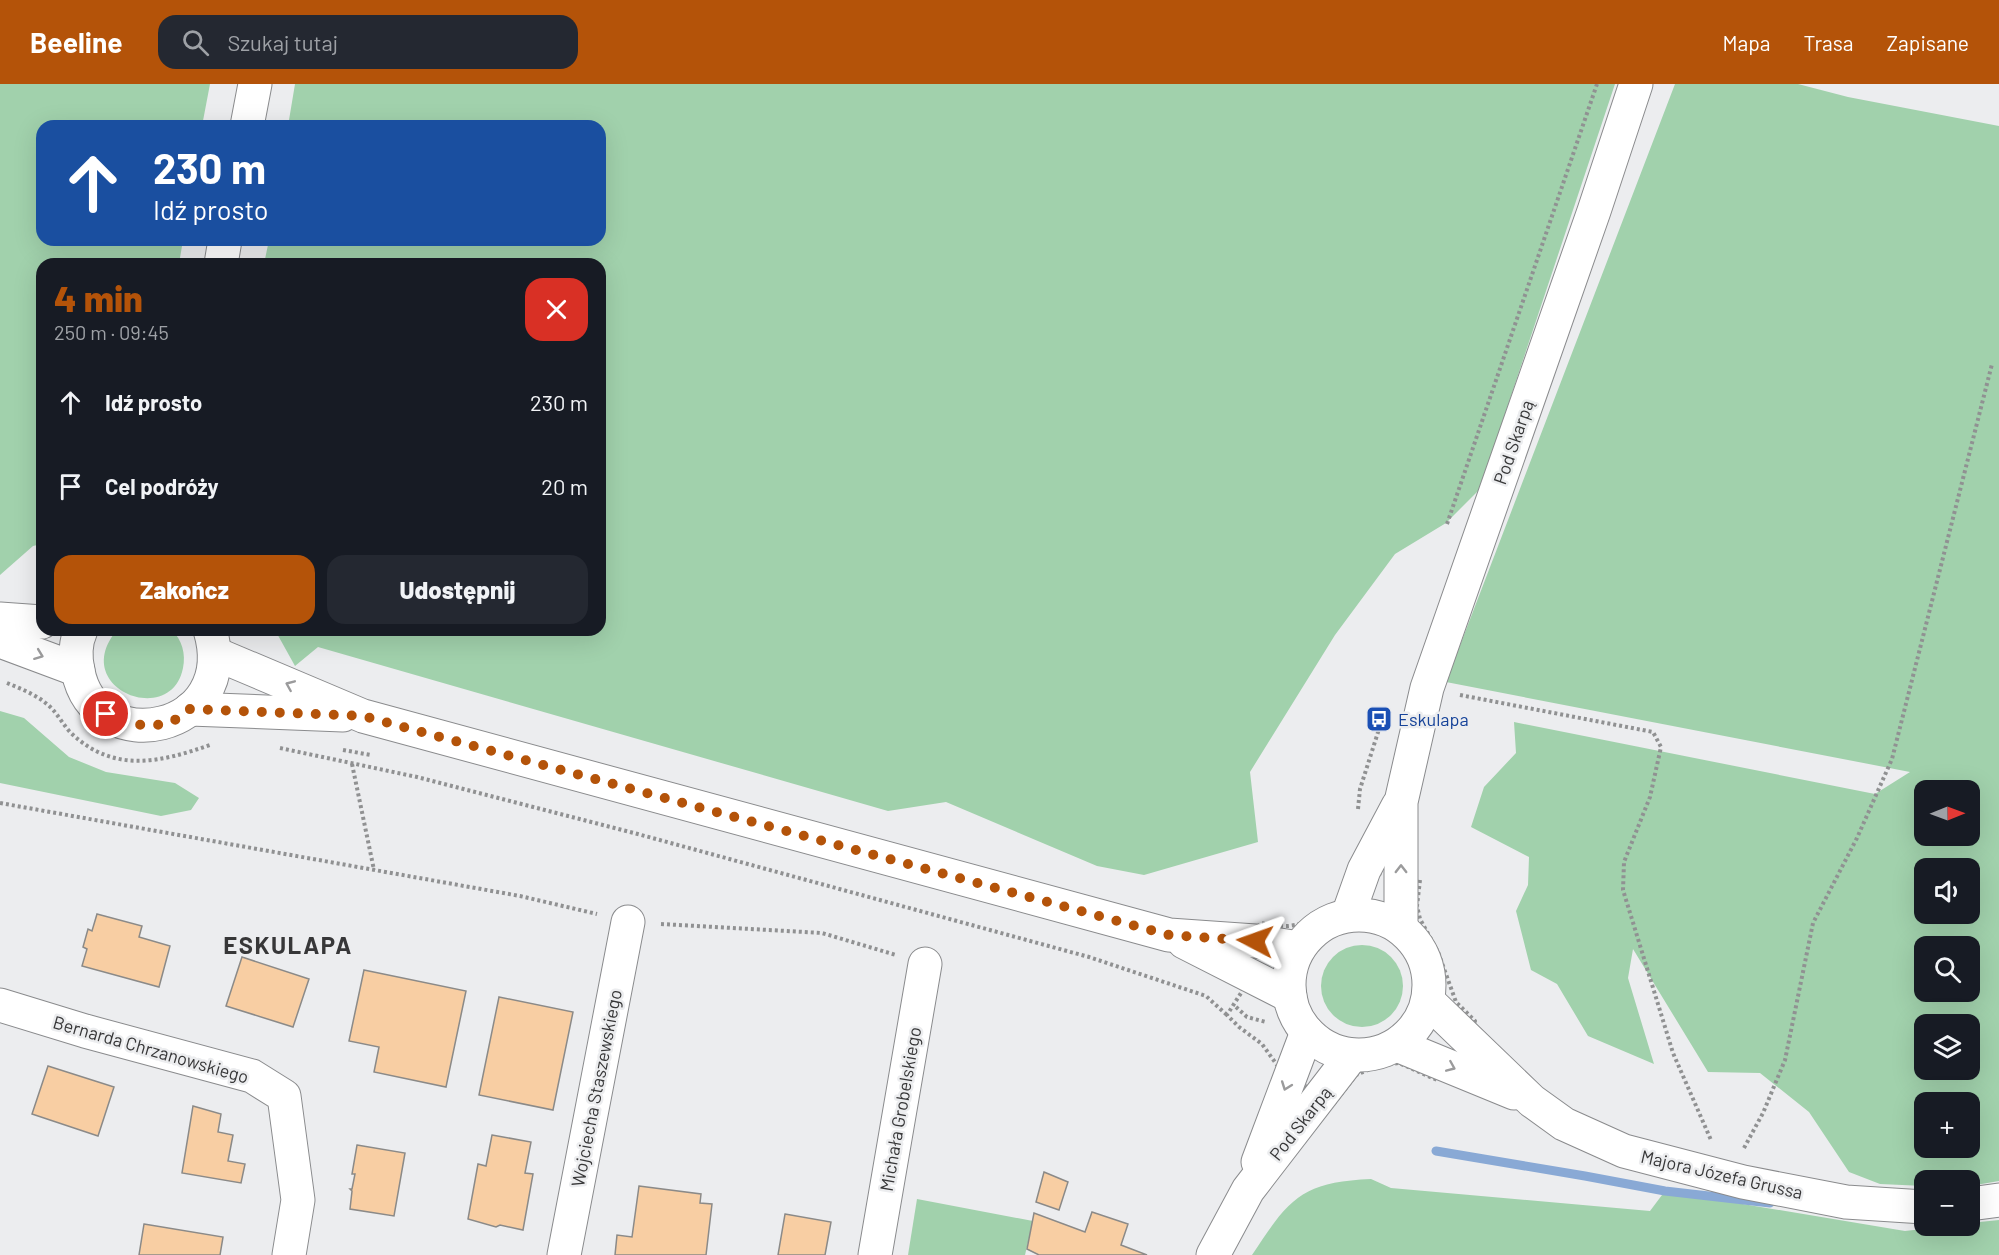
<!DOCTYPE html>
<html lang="pl">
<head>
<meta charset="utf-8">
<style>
  body { margin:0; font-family:Barlow,sans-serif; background:#242831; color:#f1f3f6; height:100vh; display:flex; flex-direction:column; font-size:22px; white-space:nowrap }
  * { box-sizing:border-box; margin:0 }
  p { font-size:20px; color:#9ea1a6 }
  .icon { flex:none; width:33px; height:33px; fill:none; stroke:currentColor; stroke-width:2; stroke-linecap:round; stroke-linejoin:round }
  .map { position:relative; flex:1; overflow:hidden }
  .drawer { position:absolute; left:36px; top:174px; width:570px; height:378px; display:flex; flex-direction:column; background:#171b24; border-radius:18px; box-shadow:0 6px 24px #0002 }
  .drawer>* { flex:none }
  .guide { position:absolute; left:36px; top:36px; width:570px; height:126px; border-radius:18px; box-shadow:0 6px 24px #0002; background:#1a4fa0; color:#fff; overflow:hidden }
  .needle { width:39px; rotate:89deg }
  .fabs { position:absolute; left:1914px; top:696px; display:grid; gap:12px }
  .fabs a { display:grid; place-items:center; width:66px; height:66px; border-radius:12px; background:#171b24; box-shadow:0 6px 24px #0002; font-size:30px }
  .pin { position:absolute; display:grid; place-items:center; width:51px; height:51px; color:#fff; margin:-26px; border:3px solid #fff; border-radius:50%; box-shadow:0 2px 6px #0007 }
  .me { position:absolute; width:66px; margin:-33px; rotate:274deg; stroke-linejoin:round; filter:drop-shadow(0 0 4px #0008) }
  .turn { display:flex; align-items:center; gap:21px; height:126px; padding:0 18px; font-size:27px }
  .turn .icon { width:78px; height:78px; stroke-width:2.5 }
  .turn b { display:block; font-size:42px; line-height:51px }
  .round { display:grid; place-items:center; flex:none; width:63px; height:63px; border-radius:18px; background:#242831 }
  .headline { display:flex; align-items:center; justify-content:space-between; height:102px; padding:0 18px }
  h1 { font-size:36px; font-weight:800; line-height:45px; color:#b45309 }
  .primary-button { display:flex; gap:12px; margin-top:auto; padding:12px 18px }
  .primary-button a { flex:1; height:69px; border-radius:18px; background:#b45309; color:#fff; font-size:24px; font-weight:800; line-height:69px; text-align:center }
  .primary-button a+a { background:#242831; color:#f1f3f6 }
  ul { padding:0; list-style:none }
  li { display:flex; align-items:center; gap:18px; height:84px; padding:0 18px }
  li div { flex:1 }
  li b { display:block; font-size:22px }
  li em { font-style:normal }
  header { display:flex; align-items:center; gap:36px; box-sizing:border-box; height:84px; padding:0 30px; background:#b45309; color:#fff }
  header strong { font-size:28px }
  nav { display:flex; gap:33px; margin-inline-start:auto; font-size:21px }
  .search { width:420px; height:54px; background:#242831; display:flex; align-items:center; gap:15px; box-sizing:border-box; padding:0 21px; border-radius:18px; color:#9ea1a6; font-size:22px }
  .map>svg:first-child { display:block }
  .green { fill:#a1d1ac; fill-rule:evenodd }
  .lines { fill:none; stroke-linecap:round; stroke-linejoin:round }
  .stream { stroke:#89a9d5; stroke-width:9 }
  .building { fill:#f8cea3; stroke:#8b8a88; stroke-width:1.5 }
  .minor-casing { stroke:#8a8b8d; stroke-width:35 }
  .path { stroke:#909192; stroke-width:4; stroke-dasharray:3 3; stroke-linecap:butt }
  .minor { stroke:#fff; stroke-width:33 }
  .oneway { stroke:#9b9b9c }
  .route { stroke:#b45309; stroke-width:10; stroke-dasharray:0 18 }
  .labels { text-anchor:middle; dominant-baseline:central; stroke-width:5; stroke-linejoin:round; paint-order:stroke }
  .street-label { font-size:18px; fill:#373738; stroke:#ecedef }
  .transit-label { font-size:18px; fill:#164399; stroke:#ecedef; text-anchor:start }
  .district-label { font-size:24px; font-weight:bold; letter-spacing:1.5px; fill:#373738; stroke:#ecedef }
</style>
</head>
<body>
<header>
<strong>Beeline</strong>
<div class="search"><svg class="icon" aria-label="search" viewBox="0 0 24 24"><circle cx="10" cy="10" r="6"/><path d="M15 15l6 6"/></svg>Szukaj tutaj</div>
<nav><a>Mapa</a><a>Trasa</a><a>Zapisane</a></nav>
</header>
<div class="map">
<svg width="1999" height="1171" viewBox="0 0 1999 1171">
  <rect width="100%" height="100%" fill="#ecedef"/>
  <!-- green -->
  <g class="green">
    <path d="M0 0H210L202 42H42V156H183L179 180H42V460L33 462 0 491Z"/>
    <path d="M295 0H1615L1480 405 1446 439 1395 470 1335 551 1250 688 1258 758 1144 791 1097 782 946 718 888 727 318 563 295 582 275 546H600V180H264L269 156H600V42H288Z"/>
    <path d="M1675 0H1798L1848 13 1999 42V1097L1970 1102V1096H1924V1102L1880 1100 1849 1088 1809 1028 1760 989 1708 988 1633 865 1628 894 1654 980 1588 952 1557 900 1531 886 1516 827 1528 801 1529 773 1471 743 1484 703 1516 669 1514 638 1875 710 1910 688 1446 598ZM1924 706H1970V752H1924ZM1924 784H1970V830H1924ZM1924 862H1970V908H1924ZM1924 940H1970V986H1924ZM1924 1018H1970V1064H1924Z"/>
    <path d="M117 546H172C182 556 186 570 183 584 171 645 68 604 117 546Z"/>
    <path d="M0 627 24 634 69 673 106 688 175 699 199 714 191 726 161 732 0 699Z"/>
    <circle cx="1362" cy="902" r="41"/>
    <path d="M1371 1095 1391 1104 1650 1127 1665 1107 1905 1147 1949 1142H1970V1139L1999 1136V1171H1252C1289 1115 1301 1098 1371 1095Z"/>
    <path d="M917 1115 1033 1137 1025 1171H908Z"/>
  </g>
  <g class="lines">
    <!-- stream -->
    <path class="stream" d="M1436 1067 1585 1092 1665 1107 1770 1119"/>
  </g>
  <!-- building -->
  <g class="building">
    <path d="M97 830 142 842 139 853 170 862 159 903 82 882 87 865 83 863 88 845 92 847Z"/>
    <path d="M242 873 309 895 293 943 226 922Z"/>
    <path d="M364 886 466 907 446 1003 374 988 379 963 349 957Z"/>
    <path d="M499 913 573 928 553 1026 479 1011Z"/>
    <path d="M48 982 114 1003 98 1052 32 1030Z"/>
    <path d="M193 1022 221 1030 218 1048 233 1051 228 1077 245 1080 241 1099 182 1089Z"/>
    <path d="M492 1051 531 1058 525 1089 533 1090 523 1146 500 1141 496 1143 468 1135 478 1080 486 1082Z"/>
    <path d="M357 1061 405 1069 394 1132 350 1125 352 1107 350 1105H352L355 1090H352Z"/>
    <path d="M1044 1088 1068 1098 1059 1126 1036 1118Z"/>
    <path d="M639 1102 701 1110 700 1119 712 1120 706 1171H615L617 1151 632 1153Z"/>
    <path d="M1092 1128 1128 1140 1121 1161 1147 1171H1039L1027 1165 1034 1129 1085 1148Z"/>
    <path d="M785 1130 831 1138 825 1171H778Z"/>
    <path d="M144 1140 223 1153 220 1171H139Z"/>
  </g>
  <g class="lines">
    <!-- minor casing -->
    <g class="minor-casing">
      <g id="minor">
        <path d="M247 42 255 0"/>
        <path d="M221 180 225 156"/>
        <path d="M0 535 42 538"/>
        <path d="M81 546C75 559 75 573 78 587 95 677 241 649 210 546"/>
        <path d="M0 557 78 586"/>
        <path d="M216 570 363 632 1169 851 1255 857 1299 864"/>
        <path d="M190 625 343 631"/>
        <circle cx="1359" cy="901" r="70"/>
        <path d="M1348 831 1364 786 1398 722"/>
        <path d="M1401 844V718L1427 604 1594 127 1636 0"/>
        <path d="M1184 858 1290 912"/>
        <path d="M1428 917 1532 1017 1564 1040 1624 1067 1743 1098 1846 1118 1924 1123"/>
        <path d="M0 921 85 947 252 992 284 1012 298 1116 289 1171"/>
        <path d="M1397 961 1514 1009"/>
        <path d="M1258 1078 1307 948"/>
        <path d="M1970 1120 1999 1116"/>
        <path d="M564 1171 628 838"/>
        <path d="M875 1171 925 880"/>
        <path d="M1213 1171 1248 1106 1352 971"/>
      </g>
    </g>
    <!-- path -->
    <g class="path">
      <path d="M1447 440 1597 0"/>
      <path d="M7 599C24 606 42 613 54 627 60 634 65 643 71 649 114 690 161 678 210 661"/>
      <path d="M1460 611 1653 648 1661 663 1650 713 1624 778 1623 806 1673 969 1711 1056"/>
      <path d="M280 664 417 693 634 749 1089 873 1206 912 1227 931"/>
      <path d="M343 666 371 671"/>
      <path d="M352 680 374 786"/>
      <path d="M0 719 520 812 597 830"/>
      <path d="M1358 725 1360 705 1386 623"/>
      <path d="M1355 785 1420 796 1417 822 1420 835 1438 868 1456 918 1475 937 1467 954 1437 996 1399 979 1377 982 1356 991 1332 1022 1277 981 1262 960 1239 943 1227 931 1241 909 1260 839C1269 840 1279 842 1288 842 1309 840 1337 827 1346 807 1350 800 1352 792 1355 785Z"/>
      <path d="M661 840 822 849 896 871"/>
      <path d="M1236 923 1247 933 1266 938"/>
      <path d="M1744 1064 1763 1029 1785 976 1813 839 1857 754 1892 675 1992 280"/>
    </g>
    <!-- minor -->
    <use href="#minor" class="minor"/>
  </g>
  <!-- one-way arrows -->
  <defs><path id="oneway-chevron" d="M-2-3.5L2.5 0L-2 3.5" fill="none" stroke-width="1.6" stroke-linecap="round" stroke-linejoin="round" transform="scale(1.5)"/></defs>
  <g class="oneway">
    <use href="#oneway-chevron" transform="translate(39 571) rotate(21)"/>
    <use href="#oneway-chevron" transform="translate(290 601) rotate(-157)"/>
    <use href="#oneway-chevron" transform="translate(1401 785) rotate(-90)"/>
    <use href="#oneway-chevron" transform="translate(1451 983) rotate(23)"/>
    <use href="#oneway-chevron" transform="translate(1286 1002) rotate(110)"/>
  </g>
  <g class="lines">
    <!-- route -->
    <path class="route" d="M106 630C132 643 166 649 190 625L363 632 1169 851 1255 857"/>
  </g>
  <!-- icons -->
  <defs>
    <g id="bus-square" transform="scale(1.35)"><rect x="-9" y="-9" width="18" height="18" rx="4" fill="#1a4fb4" stroke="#ecedef"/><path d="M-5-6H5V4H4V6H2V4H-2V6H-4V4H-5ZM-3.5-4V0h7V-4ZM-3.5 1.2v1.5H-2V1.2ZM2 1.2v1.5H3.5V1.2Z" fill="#fff"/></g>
  </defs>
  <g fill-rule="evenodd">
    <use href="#bus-square" x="1379" y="635"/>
  </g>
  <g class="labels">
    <!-- street labels -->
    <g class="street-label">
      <text transform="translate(1513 358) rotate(-71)">Pod Skarpą</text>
      <text transform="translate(151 965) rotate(16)">Bernarda Chrzanowskiego</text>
      <text transform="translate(596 1004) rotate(-79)">Wojciecha Staszewskiego</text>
      <text transform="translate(900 1025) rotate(-80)">Michała Grobelskiego</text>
      <text transform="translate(1300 1039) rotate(-52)">Pod Skarpą</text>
      <text transform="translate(1722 1090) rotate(13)">Majora Józefa Grussa</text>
    </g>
    <!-- transit labels -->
    <g class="transit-label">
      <text x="1398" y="635">Eskulapa</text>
    </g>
    <!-- district labels -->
    <g class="district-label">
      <text x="288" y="860">ESKULAPA</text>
    </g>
  </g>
</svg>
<div class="fabs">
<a><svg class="needle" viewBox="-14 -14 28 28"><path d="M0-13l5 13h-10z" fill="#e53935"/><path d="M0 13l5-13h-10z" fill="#9ea1a6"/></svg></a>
<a><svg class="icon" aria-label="sound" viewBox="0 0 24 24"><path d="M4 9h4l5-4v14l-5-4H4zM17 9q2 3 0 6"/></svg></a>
<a><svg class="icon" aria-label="search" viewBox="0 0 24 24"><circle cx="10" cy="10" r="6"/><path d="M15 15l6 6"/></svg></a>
<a><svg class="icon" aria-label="layers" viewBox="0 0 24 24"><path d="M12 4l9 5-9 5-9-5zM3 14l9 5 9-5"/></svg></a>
<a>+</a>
<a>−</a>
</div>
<div class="pin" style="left:106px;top:630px;background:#d93025"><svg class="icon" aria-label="arrive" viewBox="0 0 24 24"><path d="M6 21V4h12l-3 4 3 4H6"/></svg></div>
<svg class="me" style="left:1255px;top:857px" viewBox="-20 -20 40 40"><path d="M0-17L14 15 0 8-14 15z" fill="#b45309" stroke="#fff" stroke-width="4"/></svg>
<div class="guide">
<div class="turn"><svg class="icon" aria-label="ahead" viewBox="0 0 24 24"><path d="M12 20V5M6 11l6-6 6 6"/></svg><div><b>230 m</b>Idź prosto</div></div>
</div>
<section class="drawer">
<div class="headline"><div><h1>4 min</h1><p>250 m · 09:45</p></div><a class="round" style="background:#d93025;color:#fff"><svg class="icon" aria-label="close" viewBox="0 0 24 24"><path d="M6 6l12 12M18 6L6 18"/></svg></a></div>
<ul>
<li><svg class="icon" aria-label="ahead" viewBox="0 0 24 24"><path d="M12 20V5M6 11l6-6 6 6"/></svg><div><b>Idź prosto</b></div><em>230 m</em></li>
<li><svg class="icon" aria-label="arrive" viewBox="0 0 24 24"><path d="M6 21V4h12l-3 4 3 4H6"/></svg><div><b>Cel podróży</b></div><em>20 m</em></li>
</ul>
<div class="primary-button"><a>Zakończ</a><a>Udostępnij</a></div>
</section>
</div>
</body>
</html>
